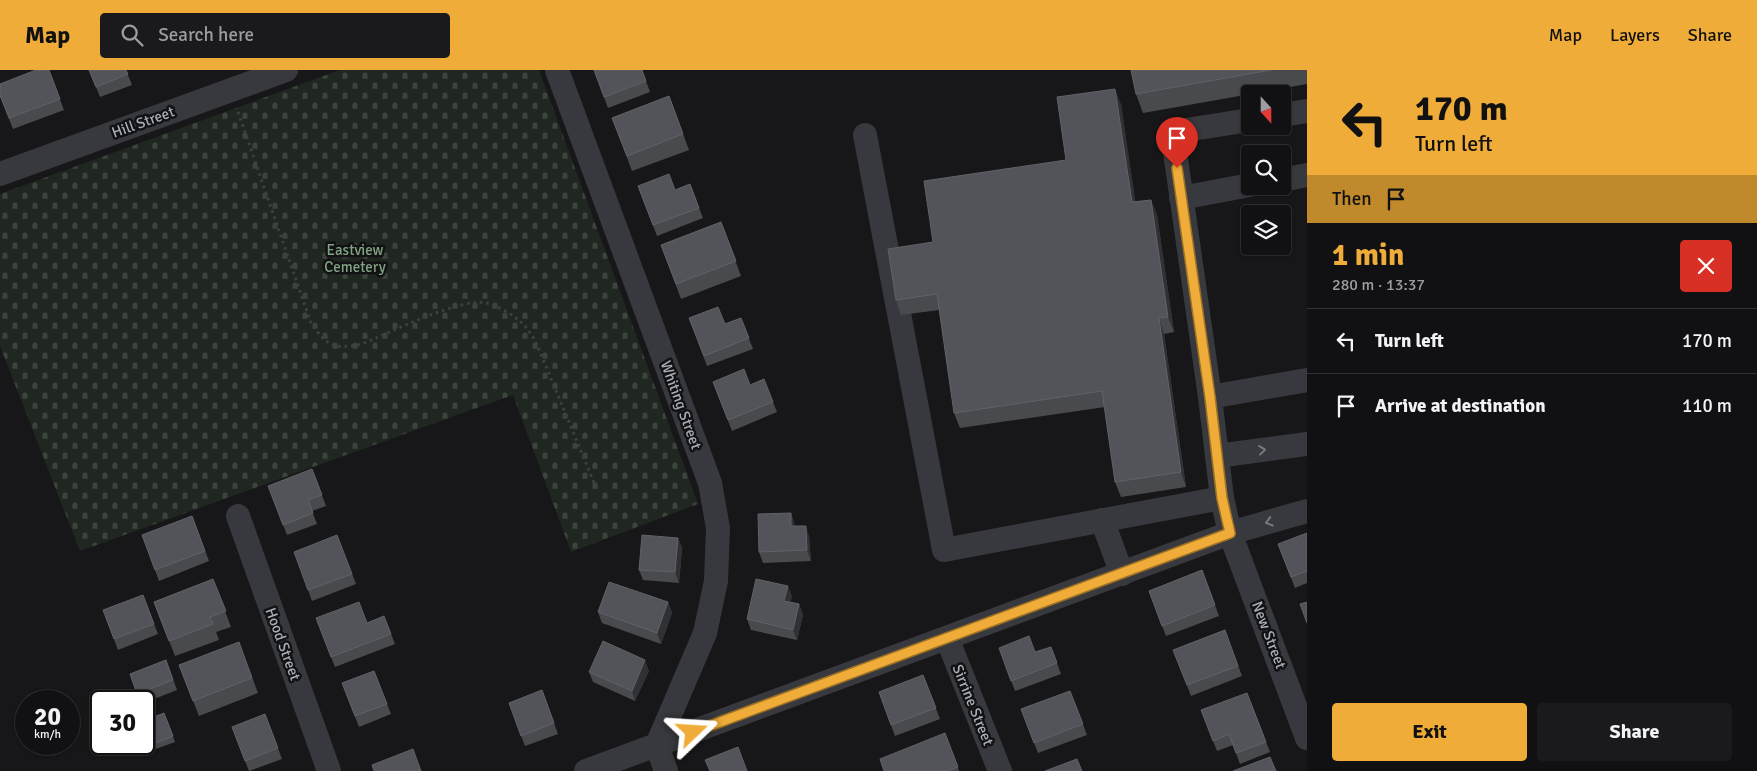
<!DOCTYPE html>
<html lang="en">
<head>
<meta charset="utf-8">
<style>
  body { margin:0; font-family:Signika,sans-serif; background:#1a1a1c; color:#f1f3f6; height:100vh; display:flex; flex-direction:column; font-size:19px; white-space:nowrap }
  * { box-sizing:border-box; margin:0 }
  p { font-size:16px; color:#9c9da0 }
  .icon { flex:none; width:28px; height:28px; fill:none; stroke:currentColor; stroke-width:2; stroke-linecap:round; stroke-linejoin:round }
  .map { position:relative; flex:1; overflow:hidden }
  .panel { display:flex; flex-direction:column; background:#111113; width:450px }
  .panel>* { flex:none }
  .guide { background:#efac38; color:#111; overflow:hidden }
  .needle { width:32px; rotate:159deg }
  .tools { position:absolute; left:1241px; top:15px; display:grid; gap:10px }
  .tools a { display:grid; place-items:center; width:50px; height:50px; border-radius:5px; background:#111113; box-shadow:0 1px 4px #0004,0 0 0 1px #303133; font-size:25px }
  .speed { position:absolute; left:15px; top:620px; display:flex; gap:10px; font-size:25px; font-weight:700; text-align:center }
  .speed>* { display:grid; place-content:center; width:65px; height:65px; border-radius:50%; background:#111113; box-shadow:0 1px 4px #0004,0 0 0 1px #303133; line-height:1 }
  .speed small { font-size:12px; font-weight:400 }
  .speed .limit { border:2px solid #111; border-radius:8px; background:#fff; color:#111 }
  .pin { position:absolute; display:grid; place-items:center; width:42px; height:42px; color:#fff; margin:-51px -21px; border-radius:50% 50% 50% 0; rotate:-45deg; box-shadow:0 0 5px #0007 }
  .pin .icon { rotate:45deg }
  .me { position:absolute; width:55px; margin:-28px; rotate:70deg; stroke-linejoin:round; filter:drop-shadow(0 0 4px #0008) }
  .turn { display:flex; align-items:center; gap:18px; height:105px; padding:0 25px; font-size:22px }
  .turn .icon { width:65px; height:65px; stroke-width:2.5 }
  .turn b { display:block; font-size:35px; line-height:42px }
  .then { display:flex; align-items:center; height:48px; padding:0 25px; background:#0003; gap:10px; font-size:19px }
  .round { display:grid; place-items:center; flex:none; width:52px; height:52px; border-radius:5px; background:#1a1a1c }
  .overview { display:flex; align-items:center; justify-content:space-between; height:85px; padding:0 25px }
  h1 { font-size:30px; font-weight:700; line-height:38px; color:#efac38 }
  .cta { display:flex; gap:10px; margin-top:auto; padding:10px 25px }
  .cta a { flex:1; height:58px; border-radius:5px; background:#efac38; color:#111; font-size:20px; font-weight:700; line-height:58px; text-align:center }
  .cta a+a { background:#1a1a1c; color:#f1f3f6 }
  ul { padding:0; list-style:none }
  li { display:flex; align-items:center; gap:15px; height:65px; padding:0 25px; border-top:1px solid #303133 }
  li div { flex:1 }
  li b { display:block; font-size:19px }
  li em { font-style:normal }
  header { display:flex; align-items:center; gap:30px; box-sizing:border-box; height:70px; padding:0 25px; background:#efac38; color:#111 }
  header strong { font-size:24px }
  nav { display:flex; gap:28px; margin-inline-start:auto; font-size:18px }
  .search { width:350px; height:45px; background:#1a1a1c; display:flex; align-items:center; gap:12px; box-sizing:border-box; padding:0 18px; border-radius:5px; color:#9c9da0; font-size:19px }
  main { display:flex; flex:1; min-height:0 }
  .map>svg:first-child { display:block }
  .cemetery { fill:url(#cemetery-stones) }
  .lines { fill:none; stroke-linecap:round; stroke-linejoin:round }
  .path { stroke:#3e4045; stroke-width:3; stroke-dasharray:2.5 4; stroke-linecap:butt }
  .minor { stroke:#38393e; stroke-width:24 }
  .wall { fill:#484a4e }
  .shaded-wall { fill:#303134 }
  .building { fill:#535459; stroke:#606268 }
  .oneway { stroke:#767981 }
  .route-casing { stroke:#9b7024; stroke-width:12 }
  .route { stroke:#efac38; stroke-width:9 }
  .labels { text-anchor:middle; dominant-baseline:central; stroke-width:5; stroke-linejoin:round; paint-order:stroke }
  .street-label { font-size:15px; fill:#a9aeb8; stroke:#121214 }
  .park-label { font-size:15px; fill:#80a381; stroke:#121214 }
</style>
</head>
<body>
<header>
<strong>Map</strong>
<div class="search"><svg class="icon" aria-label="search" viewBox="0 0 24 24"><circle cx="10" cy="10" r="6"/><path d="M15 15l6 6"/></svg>Search here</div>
<nav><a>Map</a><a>Layers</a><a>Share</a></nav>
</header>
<main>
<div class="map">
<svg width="1307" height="701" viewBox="0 0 1307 701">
  <defs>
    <pattern id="cemetery-stones" width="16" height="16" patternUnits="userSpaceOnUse" patternTransform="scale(1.25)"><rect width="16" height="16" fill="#1f2720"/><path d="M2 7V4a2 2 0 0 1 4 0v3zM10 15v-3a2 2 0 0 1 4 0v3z" fill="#3d443e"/></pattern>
  </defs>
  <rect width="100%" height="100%" fill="#171719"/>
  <!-- cemetery -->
  <path class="cemetery" d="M340 0H539L698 434 571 482 513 325 80 481 0 276V124Z"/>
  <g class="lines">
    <!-- path -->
    <path class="path" d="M238 42 311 253C327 276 334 280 362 274 389 263 461 227 487 233 499 236 521 249 528 260 532 265 535 271 538 277L597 420"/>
    <!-- minor -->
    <g class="minor">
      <path d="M557 0 710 413 718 458 716 511 705 563 657 675 666 701"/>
      <path d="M1282 45 1307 41"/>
      <path d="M1250 50 1179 61 1173 68 1210 327 1222 428 1230 463 1307 668"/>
      <path d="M865 65 944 480 1222 428"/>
      <path d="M0 104 286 0"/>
      <path d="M1282 110 1307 105"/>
      <path d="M1181 128 1250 115"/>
      <path d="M1210 327 1307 310"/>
      <path d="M1217 386 1307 374"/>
      <path d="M238 446 329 701"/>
      <path d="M1102 450 1122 504"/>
      <path d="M947 568 1000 701"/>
      <path d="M586 701 1230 463 1307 441"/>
    </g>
  </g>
  <!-- wall -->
  <g class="wall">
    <path d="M49 0 64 40 13 59 0 26Z"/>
    <path d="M89 0H126L132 15 100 27Z"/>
    <path d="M594 0H642L650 22 608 38Z"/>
    <path d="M1131 0H1307V14L1143 43 1136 24Z"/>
    <path d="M669 26 689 80 632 101 612 48Z"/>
    <path d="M1121 34 1135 132 1151 130 1157 145 1174 262 1164 264 1186 417 1121 427 1115 412 1105 337 960 358 954 343 939 240 901 245 896 230 933 172 1066 90Z"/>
    <path d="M690 114 703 148 657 166 638 116 675 120Z"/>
    <path d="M721 152 741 206 681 229 661 175Z"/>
    <path d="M689 248 725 254 741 248 753 279 707 296Z"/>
    <path d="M713 312 750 315 773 332 777 342 732 361Z"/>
    <path d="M312 399 326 436 312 441 317 454 287 465 268 416Z"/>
    <path d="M791 443 794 453 795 456 809 466 811 491 763 493 759 482Z"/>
    <path d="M192 446 209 491 159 511 142 465Z"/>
    <path d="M1307 463V513L1295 518 1278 474Z"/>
    <path d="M337 465 356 514 312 531 294 482Z"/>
    <path d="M678 468 682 478 679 513 643 510 639 500Z"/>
    <path d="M1202 500 1219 546 1166 566 1149 521Z"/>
    <path d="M213 509 231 557 216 562 219 570 175 586 154 532Z"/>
    <path d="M143 525 158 564 118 580 103 540Z"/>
    <path d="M792 526 790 532 799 534 803 545 797 570 751 560 747 549Z"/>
    <path d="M668 532 672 543 661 574 602 553 598 542Z"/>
    <path d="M384 546 395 574 335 597 316 548 367 553Z"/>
    <path d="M1225 560 1242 606 1191 626 1173 580Z"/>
    <path d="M239 572 258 623 199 646 179 595Z"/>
    <path d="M1051 577 1061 604 1015 621 999 578 1035 582Z"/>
    <path d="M166 590 177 620 144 633V631H140L130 604Z"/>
    <path d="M374 601 391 644 359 657 342 613Z"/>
    <path d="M649 601 635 631 593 612 589 602Z"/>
    <path d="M923 605 940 649 895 666 879 622Z"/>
    <path d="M542 620 558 664 525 676 509 633Z"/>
    <path d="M1070 621 1087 665 1038 683 1021 639Z"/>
    <path d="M1247 623 1270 682 1240 694 1233 675 1217 681 1201 640Z"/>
    <path d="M164 643 175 672 156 679 146 650Z"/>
    <path d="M265 644 282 689 249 701 232 657Z"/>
    <path d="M945 663 959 701H884Z"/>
  </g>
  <!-- shaded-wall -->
  <g class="shaded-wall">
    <path d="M1115 19 1121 34 1138 148 1132 132Z"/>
    <path d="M1151 130 1157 145 1174 262 1168 247Z"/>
    <path d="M1159 248 1164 264 1186 417 1181 402Z"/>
    <path d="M791 443 794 453 795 467 791 456Z"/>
    <path d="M806 456 809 466 811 491 807 480Z"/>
    <path d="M678 468 682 478 679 513 675 502Z"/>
    <path d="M788 516 792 526 788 542 784 531Z"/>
    <path d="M668 532 672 543 661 574 657 563Z"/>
    <path d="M799 534 803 545 797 570 793 560Z"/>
    <path d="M645 590 649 601 635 631 632 621Z"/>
  </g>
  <!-- building -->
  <g class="building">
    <path d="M36 0H49L60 29 9 48 0 25V14Z"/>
    <path d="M89 0H126L128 4 96 17Z"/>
    <path d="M594 0H642L646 11 604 27Z"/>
    <path d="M1131 0H1271L1136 24Z"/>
    <path d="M1115 19 1132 132 1151 130 1168 247 1159 248 1181 402 1115 412 1102 321 954 343 937 224 896 230 888 179 933 172 924 111 1066 90 1057 27Z"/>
    <path d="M669 26 683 64 627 86 612 48Z"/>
    <path d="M669 104 675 120 690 114 699 138 653 155 638 116Z"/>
    <path d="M721 152 736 191 676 214 661 175Z"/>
    <path d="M718 237 725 254 741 248 749 268 704 286 689 248Z"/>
    <path d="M744 299 750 315 764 309 773 332 728 350 713 312Z"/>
    <path d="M312 399 322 425 308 430 313 443 283 455 268 416Z"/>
    <path d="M791 443V456H806L807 480 759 482 758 444Z"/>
    <path d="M192 446 205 481 155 500 142 465Z"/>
    <path d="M1307 463V501L1291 507 1278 474Z"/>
    <path d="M337 465 352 504 308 520 294 482Z"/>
    <path d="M642 465 678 468 675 502 639 500Z"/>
    <path d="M1202 500 1215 535 1162 556 1149 521Z"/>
    <path d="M213 509 226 541 210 547 213 554 169 571 154 532Z"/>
    <path d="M756 509 788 516 784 531 799 534 793 560 747 549Z"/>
    <path d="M609 512 668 532 657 563 598 542Z"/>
    <path d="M143 525 154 554 114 569 103 540Z"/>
    <path d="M359 532 367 553 384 546 391 564 331 587 316 548Z"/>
    <path d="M1307 532V553L1300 534Z"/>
    <path d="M1225 560 1238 596 1187 615 1173 580Z"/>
    <path d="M1029 566 1035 582 1051 577 1057 593 1011 611 999 578Z"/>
    <path d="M603 571 645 590 632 621 589 602Z"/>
    <path d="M239 572 252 608 193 631 179 595Z"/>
    <path d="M166 590 173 610 137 624 130 604Z"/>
    <path d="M374 601 387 634 355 646 342 613Z"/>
    <path d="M923 605 936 638 891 655 879 622Z"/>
    <path d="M542 620 554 653 521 666 509 633Z"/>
    <path d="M1070 621 1083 654 1034 673 1021 639Z"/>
    <path d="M1247 623 1266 672 1236 683 1229 664 1213 671 1201 640Z"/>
    <path d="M164 643 173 666 154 674 146 650Z"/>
    <path d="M265 644 278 678 245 691 232 657Z"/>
    <path d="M945 663 958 697 947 701H884L880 689Z"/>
    <path d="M738 677 747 701H710L705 690Z"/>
    <path d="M413 679 421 701H374L372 695Z"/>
    <path d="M1270 687 1276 701H1233Z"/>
    <path d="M1077 689 1082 701H1045Z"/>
  </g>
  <!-- one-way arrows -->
  <defs><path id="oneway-chevron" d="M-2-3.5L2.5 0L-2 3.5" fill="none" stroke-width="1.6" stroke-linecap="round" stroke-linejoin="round" transform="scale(1.25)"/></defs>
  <g class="oneway">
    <use href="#oneway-chevron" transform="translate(1262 380) rotate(-7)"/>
    <use href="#oneway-chevron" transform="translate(1269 452) rotate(164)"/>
  </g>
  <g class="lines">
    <!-- route casing -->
    <g class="route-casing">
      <path id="route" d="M693 662 1230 463 1222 428 1210 327 1177 98"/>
    </g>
    <!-- route -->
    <use href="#route" class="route"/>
  </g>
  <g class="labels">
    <!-- street labels -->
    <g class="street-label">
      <text transform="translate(143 52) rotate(-20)">Hill Street</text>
      <text transform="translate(681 335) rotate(70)">Whiting Street</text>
      <text transform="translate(1269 565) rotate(69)">New Street</text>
      <text transform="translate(283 574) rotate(70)">Hood Street</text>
      <text transform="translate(973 635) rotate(68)">Sirrine Street</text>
    </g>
    <!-- park labels -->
    <g class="park-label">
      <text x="355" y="180">Eastview<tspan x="355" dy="17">Cemetery</tspan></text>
    </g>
  </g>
</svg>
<div class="tools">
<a><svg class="needle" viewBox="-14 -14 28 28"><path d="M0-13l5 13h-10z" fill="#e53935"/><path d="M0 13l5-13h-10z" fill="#9c9da0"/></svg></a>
<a><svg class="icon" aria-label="search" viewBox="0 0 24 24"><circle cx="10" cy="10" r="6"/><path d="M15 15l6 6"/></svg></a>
<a><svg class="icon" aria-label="layers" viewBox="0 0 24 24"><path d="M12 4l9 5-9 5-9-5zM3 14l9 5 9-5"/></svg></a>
</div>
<div class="speed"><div>20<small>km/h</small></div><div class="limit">30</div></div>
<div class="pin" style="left:1177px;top:98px;background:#d93025"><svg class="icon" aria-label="arrive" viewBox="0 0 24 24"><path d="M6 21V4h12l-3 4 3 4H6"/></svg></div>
<svg class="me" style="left:693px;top:662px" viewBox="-20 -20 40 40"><path d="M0-17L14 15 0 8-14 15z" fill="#efac38" stroke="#fff" stroke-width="4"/></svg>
</div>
<section class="panel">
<div class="guide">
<div class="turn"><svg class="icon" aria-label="left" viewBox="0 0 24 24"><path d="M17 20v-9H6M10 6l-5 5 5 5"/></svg><div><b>170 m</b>Turn left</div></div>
<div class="then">Then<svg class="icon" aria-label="arrive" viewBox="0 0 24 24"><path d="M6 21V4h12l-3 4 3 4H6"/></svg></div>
</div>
<div class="overview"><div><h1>1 min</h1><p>280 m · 13:37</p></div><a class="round" style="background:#d93025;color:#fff"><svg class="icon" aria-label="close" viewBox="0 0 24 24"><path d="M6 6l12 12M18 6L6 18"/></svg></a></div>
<ul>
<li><svg class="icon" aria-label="left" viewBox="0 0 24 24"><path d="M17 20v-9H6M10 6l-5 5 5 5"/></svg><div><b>Turn left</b></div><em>170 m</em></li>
<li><svg class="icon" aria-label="arrive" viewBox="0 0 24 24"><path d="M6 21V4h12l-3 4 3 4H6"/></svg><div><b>Arrive at destination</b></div><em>110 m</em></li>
</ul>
<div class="cta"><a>Exit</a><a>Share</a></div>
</section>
</main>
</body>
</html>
